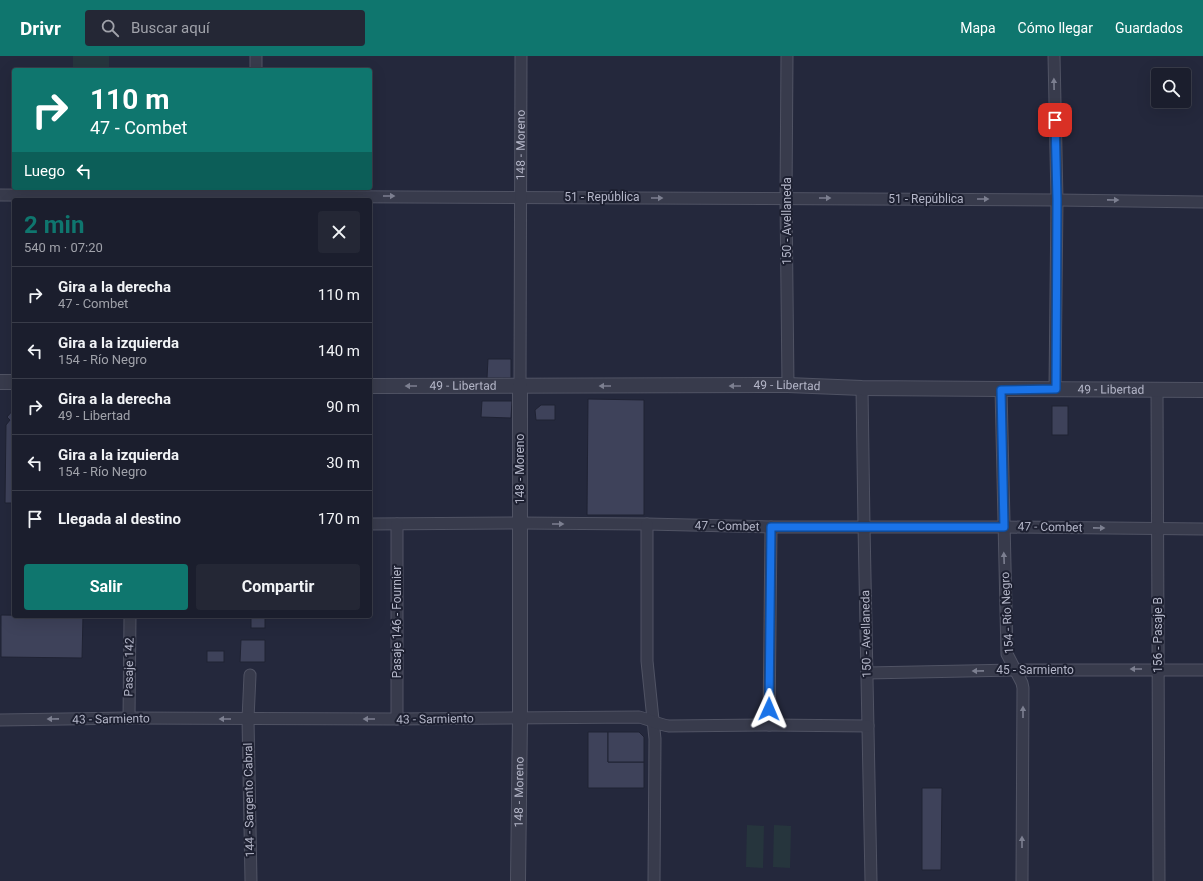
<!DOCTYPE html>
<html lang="es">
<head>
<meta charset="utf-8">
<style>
  body { margin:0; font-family:Roboto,sans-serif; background:#242735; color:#f1f3f6; height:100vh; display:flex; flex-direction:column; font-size:15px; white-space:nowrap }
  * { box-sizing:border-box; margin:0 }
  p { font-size:13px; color:#a0a2aa }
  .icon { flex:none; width:22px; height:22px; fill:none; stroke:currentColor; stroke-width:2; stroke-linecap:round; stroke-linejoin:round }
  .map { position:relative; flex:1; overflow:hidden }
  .side { position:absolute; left:12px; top:142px; width:360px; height:420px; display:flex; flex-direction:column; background:#1b1e2d; border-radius:4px; box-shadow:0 4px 16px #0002,0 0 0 1px #393c49 }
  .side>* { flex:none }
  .banner { position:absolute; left:12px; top:12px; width:360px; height:122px; border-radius:4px; box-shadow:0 4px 16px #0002,0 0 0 1px #393c49; background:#0f766e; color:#fff; overflow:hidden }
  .buttons { position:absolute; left:1151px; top:12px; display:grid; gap:8px }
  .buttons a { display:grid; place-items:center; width:40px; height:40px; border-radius:4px; background:#1b1e2d; box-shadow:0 4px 16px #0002,0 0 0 1px #393c49; font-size:20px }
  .pin { position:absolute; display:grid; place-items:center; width:34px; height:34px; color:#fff; margin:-17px; border-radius:8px; box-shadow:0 2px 6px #0006 }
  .me { position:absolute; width:44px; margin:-22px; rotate:1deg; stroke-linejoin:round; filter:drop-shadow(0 0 3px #0008) }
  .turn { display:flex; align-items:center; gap:14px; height:84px; padding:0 12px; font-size:18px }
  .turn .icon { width:52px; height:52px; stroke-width:2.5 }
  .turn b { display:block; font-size:28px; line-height:34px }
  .then { display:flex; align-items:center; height:38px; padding:0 12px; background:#0003; gap:8px; font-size:15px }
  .round { display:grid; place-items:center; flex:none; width:42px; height:42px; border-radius:4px; background:#242735 }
  .head { display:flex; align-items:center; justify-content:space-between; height:68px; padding:0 12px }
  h1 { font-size:24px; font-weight:700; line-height:30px; color:#0f766e }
  .cta { display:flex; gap:8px; margin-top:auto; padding:8px 12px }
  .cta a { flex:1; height:46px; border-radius:4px; background:#0f766e; color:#fff; font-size:16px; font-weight:700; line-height:46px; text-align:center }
  .cta a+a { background:#242735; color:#f1f3f6 }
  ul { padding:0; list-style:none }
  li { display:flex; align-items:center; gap:12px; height:56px; padding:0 12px; border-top:1px solid #393c49 }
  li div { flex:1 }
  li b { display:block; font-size:15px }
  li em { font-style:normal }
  header { display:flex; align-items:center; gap:24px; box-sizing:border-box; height:56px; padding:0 20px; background:#0f766e; color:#fff }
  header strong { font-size:19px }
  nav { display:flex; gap:22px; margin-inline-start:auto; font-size:14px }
  .search { width:280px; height:36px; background:#242735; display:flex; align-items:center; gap:10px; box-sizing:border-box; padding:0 14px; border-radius:4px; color:#a0a2aa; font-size:15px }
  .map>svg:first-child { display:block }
  .green { fill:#26353d }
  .building { fill:#3e425a; stroke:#1f2233 }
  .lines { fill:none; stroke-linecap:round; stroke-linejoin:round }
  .minor-casing { stroke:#505364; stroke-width:13 }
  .tertiary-casing { stroke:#505364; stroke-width:16 }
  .minor { stroke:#383b4c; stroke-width:11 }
  .tertiary { stroke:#383b4c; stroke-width:14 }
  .oneway { fill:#7c7f90 }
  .route-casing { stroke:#114b97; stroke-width:10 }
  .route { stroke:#1a73e8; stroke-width:7 }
  .labels { text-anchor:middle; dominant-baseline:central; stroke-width:4; stroke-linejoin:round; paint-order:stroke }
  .street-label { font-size:12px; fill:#b4b6c8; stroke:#1d2031 }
</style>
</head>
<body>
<header>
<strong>Drivr</strong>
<div class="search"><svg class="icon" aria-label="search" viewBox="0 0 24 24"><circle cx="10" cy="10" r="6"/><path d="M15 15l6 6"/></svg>Buscar aquí</div>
<nav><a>Mapa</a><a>Cómo llegar</a><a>Guardados</a></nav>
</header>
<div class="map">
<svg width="1203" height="825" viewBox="0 0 1203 825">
  <rect width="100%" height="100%" fill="#24283c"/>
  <!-- green -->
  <g class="green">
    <rect x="73" y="0" width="36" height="14"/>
    <path d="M747 769 764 770 763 812 746 811Z"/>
    <path d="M774 769 791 770 790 812 773 811Z"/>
  </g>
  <!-- building -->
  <g class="building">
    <path d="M488 303H511V322H487Z"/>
    <path d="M588 343 644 344V459H587Z"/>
    <path d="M482 345H512L511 362 481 361Z"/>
    <path d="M541 349H555V364H536L535 354Z"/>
    <rect x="1052" y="350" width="16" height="29"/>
    <path d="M14 353V447H5L6 369 10 364 7 361Z"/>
    <path d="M1 559 83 560 82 602 1 601Z"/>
    <rect x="251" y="560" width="14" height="12"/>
    <path d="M241 584H265V606H240Z"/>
    <rect x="207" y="595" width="17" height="11"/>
    <path d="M588 676H608V706H644V732H588Z"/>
    <path d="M608 676H639L644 681V706H608Z"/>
    <path d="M922 732H942L941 814H922Z"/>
  </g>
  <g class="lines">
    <!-- minor casing -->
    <g class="minor-casing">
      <g id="minor">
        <path d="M787 0 786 142 788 329"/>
        <path d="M1054 0 1057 144 1055 333"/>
        <path d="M256 14V0"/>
        <path d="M0 139 1057 144 1203 146"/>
        <path id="s1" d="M520 330 521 0"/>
        <path d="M862 332 864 470 871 825"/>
        <path d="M1001 333 1007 598 1022 627 1023 632 1022 825"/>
        <path d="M1157 334 1159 825"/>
        <path d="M370 468 519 467 647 468 771 471H1004L1203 473"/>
        <path d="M647 468V605L655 683 654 825"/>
        <path d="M867 617 1015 614H1203"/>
        <path d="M250 619 248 663 251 825"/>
        <path d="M129 662 130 560"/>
        <path d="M397 663V468"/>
        <path d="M0 664 129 662 397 663 639 661C649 663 659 669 669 670L769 669 868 670"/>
        <path d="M769 669 771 471"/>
      </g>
    </g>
    <!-- tertiary casing -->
    <g class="tertiary-casing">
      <g id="tertiary">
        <path d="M0 326H14"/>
        <path id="s2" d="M370 330 788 329 862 332 1001 333 1203 334"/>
        <path id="s3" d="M518 825 520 662V330"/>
      </g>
    </g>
    <!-- minor -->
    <use href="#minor" class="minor"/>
    <!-- tertiary -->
    <use href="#tertiary" class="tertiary"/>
  </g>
  <!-- one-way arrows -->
  <defs><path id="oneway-solid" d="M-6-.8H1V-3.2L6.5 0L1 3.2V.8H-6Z"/></defs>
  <g class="oneway">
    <use href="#oneway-solid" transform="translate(1054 28) rotate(-91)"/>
    <use href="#oneway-solid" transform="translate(389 140)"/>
    <use href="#oneway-solid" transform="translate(657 142)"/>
    <use href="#oneway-solid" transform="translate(825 142)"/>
    <use href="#oneway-solid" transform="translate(983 143)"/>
    <use href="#oneway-solid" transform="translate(1113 144) rotate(1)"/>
    <use href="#oneway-solid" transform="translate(411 330) rotate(-180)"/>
    <use href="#oneway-solid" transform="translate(605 330) rotate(180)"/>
    <use href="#oneway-solid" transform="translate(735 330) rotate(180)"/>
    <use href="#oneway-solid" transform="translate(558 468)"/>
    <use href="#oneway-solid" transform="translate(1099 472) rotate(1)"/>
    <use href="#oneway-solid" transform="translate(1004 502) rotate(-92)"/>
    <use href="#oneway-solid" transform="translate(1136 613) rotate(180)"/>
    <use href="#oneway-solid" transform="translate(978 615) rotate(179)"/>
    <use href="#oneway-solid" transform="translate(1023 656) rotate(-90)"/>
    <use href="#oneway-solid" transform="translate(53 663) rotate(179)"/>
    <use href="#oneway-solid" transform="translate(225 663) rotate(-180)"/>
    <use href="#oneway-solid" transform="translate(369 663) rotate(-180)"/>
    <use href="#oneway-solid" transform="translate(1022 786) rotate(-90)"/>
  </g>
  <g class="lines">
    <!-- route casing -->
    <g class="route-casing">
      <path id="route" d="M769 653 771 471H1004L1001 334 1056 333 1057 144 1055 64"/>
    </g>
    <!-- route -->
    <use href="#route" class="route"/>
  </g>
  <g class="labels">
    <!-- street labels -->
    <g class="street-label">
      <text stroke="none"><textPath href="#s1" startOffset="241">148 - Moreno</textPath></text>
      <text x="602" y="141">51 - República</text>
      <text x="926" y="143">51 - República</text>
      <text transform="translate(787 165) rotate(-90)">150 - Avellaneda</text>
      <text stroke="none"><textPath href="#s2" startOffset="93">49 - Libertad</textPath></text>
      <text stroke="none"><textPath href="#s2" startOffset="417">49 - Libertad</textPath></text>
      <text stroke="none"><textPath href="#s2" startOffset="741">49 - Libertad</textPath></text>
      <text transform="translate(520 413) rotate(-90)">148 - Moreno</text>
      <text transform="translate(727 470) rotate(1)">47 - Combet</text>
      <text transform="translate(1050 471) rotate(1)">47 - Combet</text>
      <text transform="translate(1007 557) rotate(-93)">154 - Río Negro</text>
      <text transform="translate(397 566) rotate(-90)">Pasaje 146 - Fournier</text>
      <text transform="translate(866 578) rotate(-91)">150 - Avellaneda</text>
      <text transform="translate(1158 579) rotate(-90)">156 - Pasaje B</text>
      <text transform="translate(129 611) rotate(-89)">Pasaje 142</text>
      <text x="1035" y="614">45 - Sarmiento</text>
      <text transform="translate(111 663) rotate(-1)">43 - Sarmiento</text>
      <text transform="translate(435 663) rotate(-1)">43 - Sarmiento</text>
      <text stroke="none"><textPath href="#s3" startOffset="89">148 - Moreno</textPath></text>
      <text transform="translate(249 744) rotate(-91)">144 - Sargento Cabral</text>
    </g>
  </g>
</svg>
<div class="buttons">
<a><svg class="icon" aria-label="search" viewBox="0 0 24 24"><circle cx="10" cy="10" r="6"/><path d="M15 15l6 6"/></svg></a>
</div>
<div class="pin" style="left:1055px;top:64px;background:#d93025"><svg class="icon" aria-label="arrive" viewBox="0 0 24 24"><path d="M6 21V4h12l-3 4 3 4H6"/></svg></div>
<svg class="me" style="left:769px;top:653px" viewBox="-20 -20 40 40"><path d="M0-17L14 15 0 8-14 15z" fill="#1a73e8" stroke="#fff" stroke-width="4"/></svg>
<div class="banner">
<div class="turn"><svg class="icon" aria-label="right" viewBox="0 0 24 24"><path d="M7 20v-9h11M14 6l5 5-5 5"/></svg><div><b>110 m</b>47 - Combet</div></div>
<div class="then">Luego<svg class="icon" aria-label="left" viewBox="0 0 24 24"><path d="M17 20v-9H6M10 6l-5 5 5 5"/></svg></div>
</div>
<section class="side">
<div class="head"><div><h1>2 min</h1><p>540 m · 07:20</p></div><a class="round"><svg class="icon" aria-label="close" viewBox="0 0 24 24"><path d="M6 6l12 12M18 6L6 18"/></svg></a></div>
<ul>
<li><svg class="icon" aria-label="right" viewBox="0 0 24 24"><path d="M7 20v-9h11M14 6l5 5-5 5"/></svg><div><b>Gira a la derecha</b><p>47 - Combet</p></div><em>110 m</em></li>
<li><svg class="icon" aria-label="left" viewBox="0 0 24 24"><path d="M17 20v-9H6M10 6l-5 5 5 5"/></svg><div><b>Gira a la izquierda</b><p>154 - Río Negro</p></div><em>140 m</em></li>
<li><svg class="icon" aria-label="right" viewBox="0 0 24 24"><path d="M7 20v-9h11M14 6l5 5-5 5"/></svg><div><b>Gira a la derecha</b><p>49 - Libertad</p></div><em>90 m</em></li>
<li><svg class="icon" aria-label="left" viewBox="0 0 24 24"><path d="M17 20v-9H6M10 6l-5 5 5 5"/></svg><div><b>Gira a la izquierda</b><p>154 - Río Negro</p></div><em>30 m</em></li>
<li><svg class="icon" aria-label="arrive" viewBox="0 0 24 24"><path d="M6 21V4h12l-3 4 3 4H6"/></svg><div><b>Llegada al destino</b></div><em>170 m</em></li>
</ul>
<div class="cta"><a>Salir</a><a>Compartir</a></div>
</section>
</div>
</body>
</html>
